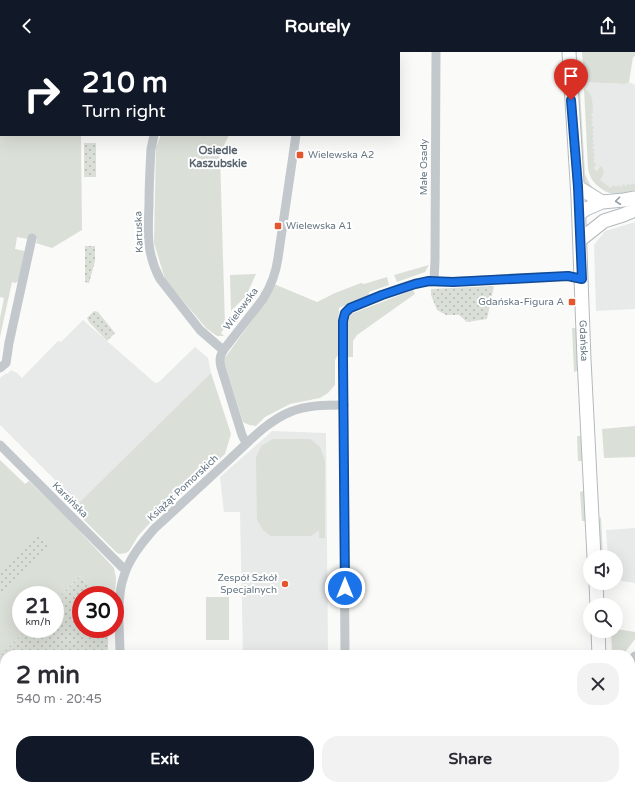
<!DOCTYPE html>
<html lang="en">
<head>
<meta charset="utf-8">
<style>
  body { margin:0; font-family:"Varela Round",sans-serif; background:#f2f2f3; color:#2b2b33; height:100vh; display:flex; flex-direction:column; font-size:15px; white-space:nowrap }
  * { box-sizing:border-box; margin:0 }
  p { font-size:13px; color:#7c7c81 }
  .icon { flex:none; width:22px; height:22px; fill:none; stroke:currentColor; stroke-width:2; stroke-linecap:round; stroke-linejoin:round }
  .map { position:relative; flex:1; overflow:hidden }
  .side { position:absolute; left:0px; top:598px; width:635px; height:140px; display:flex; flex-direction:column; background:#fff; border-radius:16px 16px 0 0; box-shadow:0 4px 16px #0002 }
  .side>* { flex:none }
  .hud { position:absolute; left:0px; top:0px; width:400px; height:84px; box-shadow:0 4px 16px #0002; background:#111827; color:#fff; overflow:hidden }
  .fabs { position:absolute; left:583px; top:498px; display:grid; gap:8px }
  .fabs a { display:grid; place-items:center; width:40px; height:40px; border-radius:50%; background:#fff; box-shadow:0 4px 16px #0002; font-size:20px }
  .speed { position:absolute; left:12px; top:534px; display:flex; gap:8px; font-size:20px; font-weight:700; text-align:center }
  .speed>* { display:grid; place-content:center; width:52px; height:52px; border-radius:50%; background:#fff; box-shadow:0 4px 16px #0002; line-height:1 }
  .speed small { font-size:10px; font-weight:400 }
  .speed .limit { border:6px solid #d22; background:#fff; color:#111 }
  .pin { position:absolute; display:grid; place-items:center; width:34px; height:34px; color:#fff; margin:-41px -17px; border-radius:50% 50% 50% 0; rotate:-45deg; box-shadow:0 0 4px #0007 }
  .pin .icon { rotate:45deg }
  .me { position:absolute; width:44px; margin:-22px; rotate:0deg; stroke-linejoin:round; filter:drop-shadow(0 0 3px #0008) }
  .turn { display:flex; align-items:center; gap:14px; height:84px; padding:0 16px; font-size:18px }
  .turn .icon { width:52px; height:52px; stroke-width:2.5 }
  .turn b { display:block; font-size:28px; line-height:34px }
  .round { display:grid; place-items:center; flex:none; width:42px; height:42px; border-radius:16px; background:#f2f2f3 }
  .overview { display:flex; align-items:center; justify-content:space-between; height:68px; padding:0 16px }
  h1 { font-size:24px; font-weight:700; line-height:30px }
  .primary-button { display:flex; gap:8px; margin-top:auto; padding:8px 16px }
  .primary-button a { flex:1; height:46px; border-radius:16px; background:#111827; color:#fff; font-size:16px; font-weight:700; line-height:46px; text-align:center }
  .primary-button a+a { background:#f2f2f3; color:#2b2b33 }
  header { display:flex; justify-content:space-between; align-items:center; height:52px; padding:0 16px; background:#111827; color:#fff; font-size:18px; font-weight:700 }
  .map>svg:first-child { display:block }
  .built { fill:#e8e9e9 }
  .grass { fill:#dadfd7 }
  .park { fill:url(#park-dots) }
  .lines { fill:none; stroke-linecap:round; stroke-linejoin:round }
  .secondary-casing { stroke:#b3babf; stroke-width:15 }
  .minor { stroke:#c3c8cc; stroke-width:9 }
  .secondary { stroke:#fff; stroke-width:13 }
  .oneway { stroke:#939fa8 }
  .route-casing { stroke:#114b97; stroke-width:10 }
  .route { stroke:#1a73e8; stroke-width:7 }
  .poi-dot { fill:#e4572e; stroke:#fff; stroke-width:1.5 }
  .labels { text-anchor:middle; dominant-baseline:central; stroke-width:4; stroke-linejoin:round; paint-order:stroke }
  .poi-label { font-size:10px; fill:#657683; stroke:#fff; text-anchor:start }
  .street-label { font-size:10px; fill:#657683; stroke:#fff }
  .neighbourhood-label { font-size:11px; font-weight:bold; fill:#57646e; stroke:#fff }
</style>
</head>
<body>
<header><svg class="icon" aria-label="back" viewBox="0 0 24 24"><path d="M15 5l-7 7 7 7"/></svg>Routely<svg class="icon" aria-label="share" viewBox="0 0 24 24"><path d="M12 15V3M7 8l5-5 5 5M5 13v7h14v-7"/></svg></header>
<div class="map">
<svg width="635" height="738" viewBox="0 0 635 738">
  <defs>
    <pattern id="park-dots" width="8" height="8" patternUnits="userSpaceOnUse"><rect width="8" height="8" fill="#dadfd7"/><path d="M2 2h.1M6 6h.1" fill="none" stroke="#b4b9b4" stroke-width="1.8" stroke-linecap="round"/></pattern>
  </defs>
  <rect width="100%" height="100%" fill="#fafaf8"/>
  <!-- built -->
  <g class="built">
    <path d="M584 30 625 32 629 30 635 33V132L632 131 630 133 611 136 600 128 604 123V120L602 116 601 115 597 119 593 116 591 63 587 38 584 36Z"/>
    <path d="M635 170V257L596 259 594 193 605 179Z"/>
    <path d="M83 268 155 331 159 330 195 295 208 306 211 321 79 452 0 373V326L5 322 8 321 11 318 17 321 22 326 58 289 61 290Z"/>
    <path d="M272 379 326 381 328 603H243L240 460H224L220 425Z"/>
    <path d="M635 476V531L621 529V527L616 526V505H608L606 478Z"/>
    <path d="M635 613V738H621L620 733H630V619Z"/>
    <path d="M585 733H592V738H498Z"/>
  </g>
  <!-- grass -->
  <g class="grass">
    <path d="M0 0H125V1H1V83H81L82 178 52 196 36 191 37 187 29 184 28 187 17 185 15 197 25 199 19 229 15 231 12 230 0 285V266L4 246 0 245Z"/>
    <path d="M582 0H635V4L633 5 629 30 625 32 584 30Z"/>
    <path d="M584 36C594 42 592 51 593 61L591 63 593 66 591 68 593 70 591 73 594 75 592 78 594 80 592 82 594 84 592 87 594 89 592 91 595 93 592 95 595 98 593 100 595 102 593 105 595 107 593 109 596 113 593 116 597 119 601 114C606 120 604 123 600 128L611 136 613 133 616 135 618 133 621 135 623 132 626 134 628 131 630 133 632 131 635 132V138C620 142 610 145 598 134 592 129 590 125 588 117Z"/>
    <path d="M580 37 585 122 589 131 595 139C587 135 585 131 582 123L577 40Z"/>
    <path d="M161 83H229L220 102 225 275 221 281 224 284H217L206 276 165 227 154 191 156 95Z"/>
    <path d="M429 213 425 220 397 230 394 223Z"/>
    <path d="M256 222 246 244 231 259 230 223Z"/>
    <path d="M387 225 389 233 369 240V243L339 256 338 303 335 308V333L328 341 320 346 290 352 265 365 256 374 249 373 243 370 225 313 224 307 267 248 274 232 317 250 335 241 361 231 364 232Z"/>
    <path d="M413 238 415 242 357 283 353 289V305H348V269L351 262Z"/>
    <path d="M572 276H575L576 277 579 318 577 319 574 320Z"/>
    <path d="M211 321 231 382 225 402 149 472 138 484 129 499 126 501 120 502 117 501 73 457Z"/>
    <path d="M635 374V405L604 406 602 377Z"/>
    <path d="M577 384H580L582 385 583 407 582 409H578Z"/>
    <path d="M273 387H310L320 395 325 409V486H319V478L311 484H271L263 478 257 467 256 405 261 394Z"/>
    <path d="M0 408 25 432 29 429 31 431 67 466 114 516 116 526 115 543H100L80 524 55 549V543H21V577H27L0 604Z"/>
    <path d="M583 439 585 440 586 467 585 469H582L580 440Z"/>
    <path d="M601 465 603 505H601L599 467Z"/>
    <rect x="206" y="545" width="23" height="43"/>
    <path d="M616 574V577L635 580V587L623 603H612L611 579H616Z"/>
    <path d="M352 733H434L435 738H352Z"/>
  </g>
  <!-- park -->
  <g class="park">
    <rect x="84" y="91" width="12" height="34"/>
    <path d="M85 194H95V209L89 231 85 230Z"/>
    <path d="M494 234 487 267 467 270 459 263H446L437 258 431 243V237Z"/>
    <path d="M94 259 98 260 115 281 107 289 89 270 87 266Z"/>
    <path d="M36 482 50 495 0 544V521Z"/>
    <path d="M80 524 100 543H81V577H108V603H5V733H108V738H0V604L27 577H55V549Z"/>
  </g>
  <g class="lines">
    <!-- secondary casing -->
    <g class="secondary-casing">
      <g id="secondary">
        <path id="s1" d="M569 0 578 146 584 307 594 505"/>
        <path d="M578 135 602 150"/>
        <path d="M579 162 586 157 602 150 624 148 635 146"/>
        <path d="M580 188 604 169 623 163 635 158"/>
        <path d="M596 531 597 553"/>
        <path d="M598 579 599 603"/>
        <path d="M606 733V738"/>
      </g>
    </g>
    <!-- minor -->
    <g class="minor">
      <path d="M311 1 312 0"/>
      <path d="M154 83 151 97C150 115 149 133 149 152 148 180 146 201 160 227L200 278 223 298"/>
      <path d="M434 229 435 208 436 0"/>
      <path d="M0 316 6 311 9 291 32 186"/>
      <path d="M247 391 244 387 242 383 221 315C219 307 220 303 225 296L263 247C271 234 276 221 278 206L296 83"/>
      <path d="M0 393 122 515 126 517"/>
      <path d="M120 603C120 579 116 550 123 527 128 508 141 492 154 477 179 454 205 430 230 407 249 390 266 370 290 360 307 353 325 353 344 353"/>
      <path d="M345 603 343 308C343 299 341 266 346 260 350 254 407 233 417 231 425 230 433 229 441 230L568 224 582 227"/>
      <path d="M630 610 635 604"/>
      <path d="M121 733V738"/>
      <path d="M344 738V733"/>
    </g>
    <!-- secondary -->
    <use href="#secondary" class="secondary"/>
  </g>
  <!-- one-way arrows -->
  <defs><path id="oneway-chevron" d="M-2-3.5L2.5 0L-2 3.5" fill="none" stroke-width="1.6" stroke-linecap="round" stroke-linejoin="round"/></defs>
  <use class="oneway" href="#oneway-chevron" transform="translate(618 149) rotate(173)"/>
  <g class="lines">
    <!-- route casing -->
    <g class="route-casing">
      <path id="route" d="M345 536 343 308V269L345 261 350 256 382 243 415 232 429 229 453 230 568 224 582 227 578 135 571 48"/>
    </g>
    <!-- route -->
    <use href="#route" class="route"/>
  </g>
  <!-- markers -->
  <g class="poi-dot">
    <rect x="296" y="99" width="8" height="8" rx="2"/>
    <rect x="274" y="170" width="8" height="8" rx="2"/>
    <rect x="568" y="246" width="8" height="8" rx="2"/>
    <circle cx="285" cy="532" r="4"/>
  </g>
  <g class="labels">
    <!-- poi labels -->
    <g class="poi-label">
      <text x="308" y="103">Wielewska A2</text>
      <text x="286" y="174">Wielewska A1</text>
      <text x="564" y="250" text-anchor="end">Gdańska-Figura A</text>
      <text x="277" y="526" text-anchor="end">Zespół Szkół<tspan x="277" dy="12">Specjalnych</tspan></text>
    </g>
    <!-- street labels -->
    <g class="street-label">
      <text transform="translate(424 115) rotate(-90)">Małe Osady</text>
      <text transform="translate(139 180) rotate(-92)">Kartuska</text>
      <text transform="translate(241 257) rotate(-53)">Wielewska</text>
      <text stroke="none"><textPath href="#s1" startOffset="289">Gdańska</textPath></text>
      <text transform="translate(183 436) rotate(-43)">Książąt Pomorskich</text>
      <text transform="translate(70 448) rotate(45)">Karsińska</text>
    </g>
    <!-- neighbourhood labels -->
    <g class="neighbourhood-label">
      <text x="218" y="98">Osiedle<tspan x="218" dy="13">Kaszubskie</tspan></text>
    </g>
  </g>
</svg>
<div class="fabs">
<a><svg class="icon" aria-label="sound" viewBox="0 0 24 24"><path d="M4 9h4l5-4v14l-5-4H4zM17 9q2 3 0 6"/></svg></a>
<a><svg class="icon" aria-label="search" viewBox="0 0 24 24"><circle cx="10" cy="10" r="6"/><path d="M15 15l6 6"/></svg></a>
</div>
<div class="speed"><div>21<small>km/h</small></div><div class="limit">30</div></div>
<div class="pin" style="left:571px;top:48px;background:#d93025"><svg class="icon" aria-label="arrive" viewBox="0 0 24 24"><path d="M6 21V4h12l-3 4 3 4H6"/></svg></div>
<svg class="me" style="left:345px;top:536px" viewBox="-20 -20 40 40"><circle r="17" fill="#1a73e8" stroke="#fff" stroke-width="3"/><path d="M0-11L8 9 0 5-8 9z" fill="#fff"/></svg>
<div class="hud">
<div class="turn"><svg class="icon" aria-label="right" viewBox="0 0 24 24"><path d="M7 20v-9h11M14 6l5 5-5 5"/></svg><div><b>210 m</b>Turn right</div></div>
</div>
<section class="side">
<div class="overview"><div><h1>2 min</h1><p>540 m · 20:45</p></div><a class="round"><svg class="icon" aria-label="close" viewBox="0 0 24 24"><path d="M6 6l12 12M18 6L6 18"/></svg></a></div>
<div class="primary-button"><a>Exit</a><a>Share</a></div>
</section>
</div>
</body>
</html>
